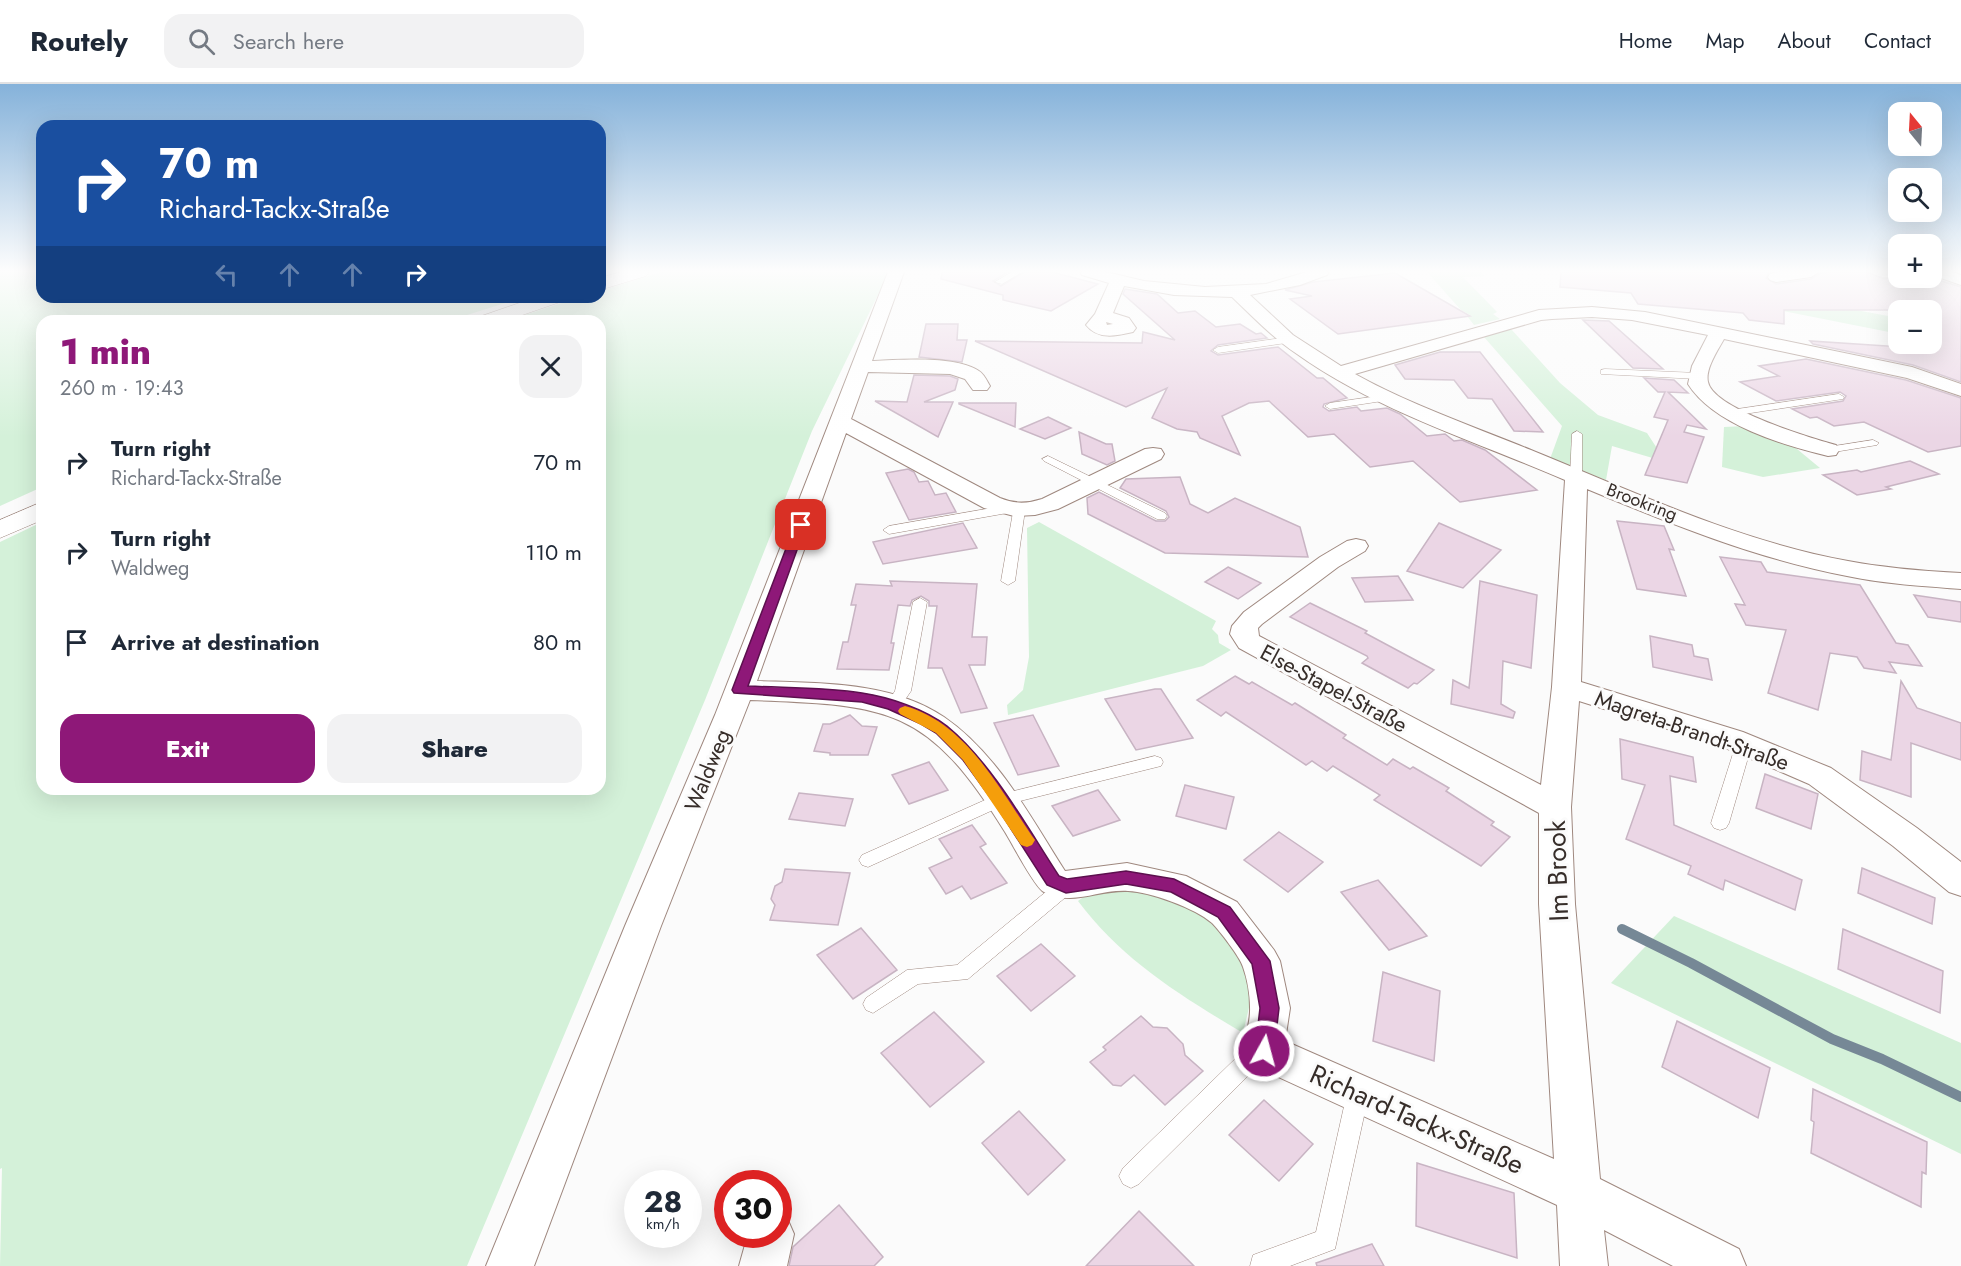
<!DOCTYPE html>
<html lang="en">
<head>
<meta charset="utf-8">
<style>
  body { margin:0; font-family:Jost,sans-serif; background:#f2f2f3; color:#1f2937; height:100vh; display:flex; flex-direction:column; font-size:22px; white-space:nowrap }
  * { box-sizing:border-box; margin:0 }
  p { font-size:20px; color:#747a83 }
  .icon { flex:none; width:33px; height:33px; fill:none; stroke:currentColor; stroke-width:2; stroke-linecap:round; stroke-linejoin:round }
  .map { position:relative; flex:1; overflow:hidden }
  .details { position:absolute; left:36px; top:231px; width:570px; height:480px; display:flex; flex-direction:column; background:#fff; border-radius:18px; box-shadow:0 6px 24px #0002 }
  .details>* { flex:none }
  .top-card { position:absolute; left:36px; top:36px; width:570px; height:183px; border-radius:18px; box-shadow:0 6px 24px #0002; background:#1a4fa0; color:#fff; overflow:hidden }
  .needle { width:39px; rotate:342deg }
  .fabs { position:absolute; left:1888px; top:18px; display:grid; gap:12px }
  .fabs a { display:grid; place-items:center; width:54px; height:54px; border-radius:12px; background:#fff; box-shadow:0 6px 24px #0002; font-size:30px }
  .speed { position:absolute; left:624px; top:1086px; display:flex; gap:12px; font-size:30px; font-weight:700; text-align:center }
  .speed>* { display:grid; place-content:center; width:78px; height:78px; border-radius:50%; background:#fff; box-shadow:0 6px 24px #0002; line-height:1 }
  .speed small { font-size:15px; font-weight:400 }
  .speed .limit { border:9px solid #d22; background:#fff; color:#111 }
  .pin { position:absolute; display:grid; place-items:center; width:51px; height:51px; color:#fff; margin:-26px; border-radius:12px; box-shadow:0 3px 9px #0006 }
  .me { position:absolute; width:66px; margin:-33px; rotate:7deg; stroke-linejoin:round; filter:drop-shadow(0 0 4px #0008) }
  .turn { display:flex; align-items:center; gap:21px; height:126px; padding:0 24px; font-size:27px }
  .turn .icon { width:78px; height:78px; stroke-width:2.5 }
  .turn b { display:block; font-size:42px; line-height:51px }
  .lanes { display:flex; align-items:center; height:57px; padding:0 24px; background:#0003; justify-content:center; gap:30px; direction:ltr }
  .lanes .off { opacity:.35 }
  .round { display:grid; place-items:center; flex:none; width:63px; height:63px; border-radius:18px; background:#f2f2f3 }
  .overview { display:flex; align-items:center; justify-content:space-between; height:102px; padding:0 24px }
  h1 { font-size:36px; font-weight:800; line-height:45px; color:#8e1878 }
  .primary-button { display:flex; gap:12px; margin-top:auto; padding:12px 24px }
  .primary-button a { flex:1; height:69px; border-radius:18px; background:#8e1878; color:#fff; font-size:24px; font-weight:800; line-height:69px; text-align:center }
  .primary-button a+a { background:#f2f2f3; color:#1f2937 }
  ul { padding:0; list-style:none }
  li { display:flex; align-items:center; gap:18px; height:90px; padding:0 24px }
  li div { flex:1 }
  li b { display:block; font-size:22px }
  li em { font-style:normal }
  header { display:flex; align-items:center; gap:36px; box-sizing:border-box; height:84px; padding:0 30px; background:#fff; border-bottom:2px solid #e0e1e3 }
  header strong { font-size:28px }
  nav { display:flex; gap:33px; margin-inline-start:auto; font-size:21px }
  .search { width:420px; height:54px; background:#f2f2f3; display:flex; align-items:center; gap:15px; box-sizing:border-box; padding:0 21px; border-radius:18px; color:#747a83; font-size:22px }
  .map>svg:first-child { display:block }
  .green { fill:#d4f1d9 }
  .lines { fill:none; stroke-linecap:round; stroke-linejoin:round }
  .stream { stroke:#768896; stroke-width:10 }
  .building { fill:#ebd6e5; stroke:#c8b4c3; stroke-width:1.5 }
  .lane-casing { stroke:#9f887f; stroke-width:1 }
  .street-casing { stroke:#9f887f; stroke-width:2 }
  .secondary-casing { stroke:#9f887f; stroke-width:1 }
  .lane { fill:#fff; fill-rule:evenodd }
  .street { fill:#fff; fill-rule:evenodd }
  .secondary { fill:#fff; fill-rule:evenodd }
  .route { fill:#8e1878; stroke:#5c104e; stroke-width:1.5 }
  .slow { fill:#f59e0b }
  .labels { text-anchor:middle; dominant-baseline:central; stroke-width:6; stroke-linejoin:round; paint-order:stroke }
  .far-street-label { font-size:18px; fill:#362d29; stroke:#fbfbfb }
  .street-label { font-size:22px; fill:#362d29; stroke:#fbfbfb }
  .near-street-label { font-size:27px; fill:#362d29; stroke:#fbfbfb }
</style>
</head>
<body>
<header>
<strong>Routely</strong>
<div class="search"><svg class="icon" aria-label="search" viewBox="0 0 24 24"><circle cx="10" cy="10" r="6"/><path d="M15 15l6 6"/></svg>Search here</div>
<nav><a>Home</a><a>Map</a><a>About</a><a>Contact</a></nav>
</header>
<div class="map">
<svg width="1961" height="1182" viewBox="0 0 1961 1182">
  <rect width="100%" height="100%" fill="#fbfbfb"/>
  <!-- green -->
  <g class="green">
    <path d="M0 188H42V213H524L448 237H42V403L0 422Z"/>
    <path d="M661 188H889L812 347 705 616 467 1182H0L2 1084 0 1085V458L42 438V705H600V237H506L581 213H600V207Z"/>
    <path d="M1427 188H1481L1485 192 1463 193 1497 228 1493 230 1500 235 1474 241 1467 232 1470 231 1461 226Z"/>
    <path d="M1733 203 1899 234V250L1683 207Z"/>
    <path d="M1511 245 1560 299 1598 331 1647 349 1666 378 1612 362 1606 396 1550 375 1562 342 1484 253Z"/>
    <path d="M1745 342 1791 360 1820 384 1763 393 1722 383 1724 343Z"/>
    <path d="M1039 438 1216 537 1212 545 1218 551 1219 559 1231 566 1203 582 1008 631 1007 621 1023 606 1029 573 1027 444Z"/>
    <path d="M1110 805 1170 810 1224 845 1245 875 1252 911 1243 949C1181 912 1122 876 1078 817L1086 811Z"/>
    <path d="M1674 832 1961 959V1070L1611 899Z"/>
  </g>
  <g class="lines">
    <!-- stream -->
    <path class="stream" d="M1622 845 1691 879 1832 955 1882 975 1961 1013"/>
  </g>
  <!-- building -->
  <g class="building">
    <path d="M942 188H1008L993 197 1001 202 1024 188H1052L1098 200 1051 227 1003 216V211L941 195Z"/>
    <path d="M1561 188H1769L1766 194 1776 200 1811 195 1821 189 1830 188H1867L1882 194H1932L1961 203V298L1913 281 1813 260 1810 257 1932 265V226H1784V240L1749 236 1743 229 1638 220 1631 209 1560 203Z"/>
    <path d="M1395 189 1470 232 1338 250 1290 215 1312 212 1285 206 1313 198Z"/>
    <path d="M1125 205 1157 210 1178 229 1195 227 1216 243 1240 240 1256 250 1261 249 1267 254 1218 261 1211 267 1218 271 1278 263 1317 294H1323L1347 314 1324 320 1323 323 1329 327 1357 323 1361 327 1387 324 1400 330 1427 352 1445 350 1454 357 1462 356 1485 366 1537 406 1460 418 1413 377 1370 383 1334 350 1308 353 1269 317 1249 319 1222 332 1240 371 1200 354 1197 348 1177 345 1152 334 1167 304 1126 323 975 257 1142 259 1143 248 1175 256 1123 210Z"/>
    <path d="M1583 236 1609 237 1663 285 1633 284Z"/>
    <path d="M926 240H958L957 256H967L962 278 919 273Z"/>
    <path d="M1440 268H1480L1543 348 1514 347 1492 315 1468 314 1454 296 1405 295 1395 281Z"/>
    <path d="M1806 275 1906 296 1961 314V362L1928 368 1864 338 1834 342 1817 333 1810 334 1792 325 1843 317 1846 312 1840 308 1776 317 1740 298 1779 292 1759 282Z"/>
    <path d="M914 291 950 292 958 295 955 306 924 318H953L938 353 875 317 907 318Z"/>
    <path d="M1644 294 1674 296 1688 309 1668 308 1706 345 1687 341 1684 348 1704 353 1687 399 1645 391 1668 336 1654 333 1665 308H1658Z"/>
    <path d="M959 319H1016L1015 343 959 320Z"/>
    <path d="M1048 333 1071 344 1045 355 1020 345Z"/>
    <path d="M1079 348 1106 360H1112L1115 377 1107 381 1082 370Z"/>
    <path d="M1910 377 1939 390 1886 403 1891 405 1857 411 1823 391 1857 386 1861 388Z"/>
    <path d="M908 385 914 388 919 398 928 397 935 411 946 409 956 428 909 436 886 389Z"/>
    <path d="M1180 393 1190 420 1208 429 1235 414 1300 443 1308 473 1165 469 1088 430 1087 414 1099 408 1156 437H1165L1169 433 1166 427 1120 404 1126 395Z"/>
    <path d="M1617 437 1664 442 1674 466 1669 465 1686 512 1637 505Z"/>
    <path d="M963 439 977 464 883 480 873 458Z"/>
    <path d="M1439 439 1501 466 1463 504 1407 487Z"/>
    <path d="M1720 473 1761 478 1767 488 1860 501 1896 559 1908 561 1922 582 1889 578 1896 589 1864 584 1857 573 1830 569 1818 626 1768 609 1786 546 1746 541 1735 520 1745 521Z"/>
    <path d="M1228 483 1261 499 1238 515 1205 498Z"/>
    <path d="M1398 492 1413 516 1365 518 1352 494Z"/>
    <path d="M890 497 977 500 972 553H987L985 581H969L987 624 961 629 942 584H928L937 522H929V517L921 512 912 516 910 522 898 521 891 559H894L889 586 837 585 843 558H848L856 521H851L856 500 892 502Z"/>
    <path d="M1480 497 1537 511 1531 584 1503 577 1501 620 1515 628 1513 634 1451 620 1453 596 1469 604Z"/>
    <path d="M1914 511 1961 518V538L1928 533Z"/>
    <path d="M1310 519 1367 547 1365 549 1434 586 1417 600 1414 599 1408 604 1362 579 1368 574 1367 572 1290 533Z"/>
    <path d="M1650 552 1692 561 1694 572 1708 575 1712 596 1653 583Z"/>
    <path d="M1235 592 1249 600 1252 598 1292 621 1295 619 1346 651 1343 654 1387 681 1393 675 1410 685 1413 683 1449 704 1446 707 1494 738 1491 741 1510 753 1481 782 1374 716 1380 711 1333 682 1327 687 1312 677 1306 681 1226 628 1221 632 1197 616Z"/>
    <path d="M1901 597 1917 624 1961 639V676L1911 659V713L1860 696 1862 667 1891 676Z"/>
    <path d="M1155 605H1161L1193 654 1136 666 1105 615Z"/>
    <path d="M850 631 862 642 877 643 868 671H830V669L814 667 823 640H830Z"/>
    <path d="M1033 631 1059 682 1018 691 994 639Z"/>
    <path d="M1620 655 1693 673 1696 698 1670 692 1674 741 1802 796 1795 826 1725 796 1723 806 1688 790 1691 782 1626 755 1645 701 1622 695Z"/>
    <path d="M929 678 948 706 909 720 892 691Z"/>
    <path d="M1765 690 1818 710 1811 745 1756 724Z"/>
    <path d="M1185 701 1234 713 1226 745 1176 732Z"/>
    <path d="M1098 706 1120 736 1073 752 1052 722Z"/>
    <path d="M799 709 853 715 845 742 789 735Z"/>
    <path d="M972 741 986 760 980 763 1007 799 971 815 962 802 946 810 929 784 952 774 939 755Z"/>
    <path d="M1279 748 1323 778 1288 808 1244 776Z"/>
    <path d="M1862 784 1935 814 1932 840 1858 809Z"/>
    <path d="M785 785 850 789 838 841 770 836 775 821 771 815 775 802 782 798Z"/>
    <path d="M1378 796 1427 852 1389 866 1341 808Z"/>
    <path d="M861 844 897 886 853 915 817 871Z"/>
    <path d="M1843 845 1943 887 1940 929 1838 885Z"/>
    <path d="M1041 860 1075 892 1031 927 997 892Z"/>
    <path d="M1383 888 1440 907 1434 977 1373 957Z"/>
    <path d="M934 928 984 978 930 1023 881 969Z"/>
    <path d="M1141 932 1153 943 1167 944 1183 960 1185 971 1203 987 1165 1021 1134 991 1121 1002 1113 1001 1090 978 1106 966 1103 963Z"/>
    <path d="M1677 937 1770 984 1758 1034 1662 983Z"/>
    <path d="M1813 1005 1927 1058 1926 1090 1922 1088 1921 1123 1811 1069 1814 1038 1811 1036Z"/>
    <path d="M1264 1016 1313 1060 1279 1097 1229 1051Z"/>
    <path d="M1019 1027 1065 1076 1028 1111 982 1059Z"/>
    <path d="M1417 1079 1514 1109 1517 1174 1416 1142Z"/>
    <path d="M839 1121 883 1173 874 1182H789L793 1163Z"/>
    <path d="M1139 1127 1194 1182H1086Z"/>
    <path d="M1372 1160 1384 1182H1317L1316 1179Z"/>
  </g>
  <g class="lines">
    <!-- lane casing -->
    <g class="lane-casing">
      <g id="lane">
        <path d="M1012 188H1022L1002 200 995 198Z"/>
        <path d="M1290 253 1295 256 1293 258 1218 269 1213 266 1218 263Z"/>
        <path d="M1605 285 1698 289 1703 292 1698 295 1601 290V286Z"/>
        <path d="M1839 310 1844 313 1843 315 1731 332 1726 329 1731 326Z"/>
        <path d="M1385 311 1389 312V316L1330 325 1325 322 1330 319Z"/>
        <path d="M1577 347 1582 350V392L1576 395 1570 392 1572 350Z"/>
        <path d="M1873 356 1879 359 1877 361 1828 369 1822 366 1828 363Z"/>
        <path d="M1048 372 1165 429 1167 432 1165 435H1157L1044 377 1042 375Z"/>
        <path d="M1009 421 1023 423 1025 426 1015 497 1008 501 1001 497 1013 428 889 450 883 446 889 442Z"/>
        <path d="M920 514 927 518 911 607 898 626 893 627 885 622 895 607 913 518Z"/>
        <path d="M1744 654 1750 656 1752 660 1729 739 1726 744 1720 746 1714 744 1711 739 1736 660 1738 656Z"/>
        <path d="M1155 672 1161 674 1163 678 1161 682 1004 721 868 783 862 781 859 776 862 771 994 712Z"/>
        <path d="M1066 795 1073 797 1075 802 1073 807 968 895 918 900 873 929 866 926 863 920 866 914 907 886 957 881 1059 797Z"/>
        <path d="M1264 957 1272 960 1275 967 1272 974 1251 989 1139 1100 1131 1104 1123 1100 1119 1092 1123 1084 1235 975Z"/>
        <path d="M1358 999 1366 1002 1369 1009 1335 1165 1290 1182H1250L1253 1171 1316 1148 1347 1009 1350 1002Z"/>
      </g>
    </g>
    <!-- street casing -->
    <g class="street-casing">
      <g id="street">
        <path d="M888 188H904L872 277C900 276 955 271 979 287 984 290 987 297 990 302L987 306H973L965 295 950 290 868 288 851 335 1000 414C1014 420 1027 420 1042 415L1145 365 1153 364 1161 365 1164 370 1161 375 1058 425 1035 431 1014 432 984 424 846 349 757 597C818 599 891 597 944 633 998 670 1031 734 1065 787L1127 779 1186 792 1237 818 1274 866 1280 877 1290 924 1285 957 1554 1075 1539 820V729L1239 564 1230 550 1232 542 1244 528 1320 473 1347 457 1356 455 1365 457 1368 462 1365 467 1338 483 1262 540 1258 544 1259 552 1541 701 1552 603 1565 396C1475 357 1377 327 1297 270 1273 254 1253 233 1232 213L1174 211 1124 202 1113 229 1129 234 1136 244 1133 248C1116 252 1098 256 1086 241L1095 230 1109 199 1082 191 1080 188H1106L1144 197 1205 203 1266 200 1307 188H1329L1327 191 1300 201 1250 211 1293 251 1341 282 1539 226 1592 223 1645 228 1718 243 1912 283 1961 300V312L1907 294 1724 255C1718 266 1705 285 1708 298 1713 325 1811 354 1836 361L1839 366 1836 371 1828 372C1783 361 1714 341 1688 300L1692 282 1708 251 1632 236 1592 233 1552 235 1541 236 1355 290C1411 321 1472 342 1531 366 1634 408 1738 457 1848 477 1885 484 1923 487 1961 489V505C1923 502 1885 500 1847 492 1757 475 1671 440 1587 405L1581 598 1743 648 1831 684 1917 744 1961 778V812L1949 808 1893 762 1809 700 1721 662 1579 617 1571 723 1575 820 1600 1095 1739 1165 1746 1182H1673L1604 1146 1608 1182H1560L1557 1121 1250 980C1239 956 1251 946 1250 923 1250 911 1247 894 1243 883 1240 873 1219 846 1212 839 1195 824 1150 808 1128 807 1097 805 1075 823 1044 808 1035 804 1012 759 1005 748 928 623 889 621 750 616L661 842 534 1182H486L625 842 715 631ZM1106 238 1113 240 1107 241Z"/>
        <path d="M1778 188H1819L1811 193 1776 198 1770 196 1768 193 1770 190Z"/>
        <path d="M1932 188H1953L1961 191V201L1932 191Z"/>
        <path d="M778 1130 787 1134 794 1150 787 1182H739L748 1150H778Z"/>
      </g>
    </g>
    <!-- secondary casing -->
    <g class="secondary-casing">
      <g id="secondary">
        <path d="M621 188H649L646 192 600 206V194Z"/>
        <path d="M537 213H566L563 217 505 237H476L479 233Z"/>
        <path d="M42 418V436L0 454V436Z"/>
      </g>
    </g>
    <!-- lane -->
    <use href="#lane" class="lane"/>
    <!-- street -->
    <use href="#street" class="street"/>
    <!-- secondary -->
    <use href="#secondary" class="secondary"/>
  </g>
  <!-- sky -->
  <linearGradient id="sky" x2="0" y2="1"><stop stop-color="#85b2da"/><stop offset="0.53" stop-color="#fdfdfd"/><stop offset="1" stop-color="#fdfdfd" stop-opacity="0"/></linearGradient>
  <rect width="1961" height="353" fill="url(#sky)"/>
  <!-- route -->
  <path class="route" d="M801 438 806 441 748 602C785 604 825 603 862 609 889 613 925 625 947 642 992 679 1027 743 1059 792L1067 795 1126 787 1174 795 1230 823 1270 877 1279 924 1274 967 1271 973 1264 975 1257 973 1255 967 1260 924 1252 880 1218 833 1171 808 1126 800 1066 809 1047 801 995 720 963 676 936 649 921 640 888 625 862 618 734 609 732 606 795 441Z"/>
  <!-- slow -->
  <path class="slow" d="M905 622C966 639 999 704 1032 752L1035 756 1032 761 1027 763 1021 761 963 676 936 649 900 630 898 627 900 624Z"/>
  <g class="labels">
    <!-- far-street labels -->
    <g class="far-street-label">
      <text transform="translate(1642 418) rotate(21)">Brookring</text>
    </g>
    <!-- street labels -->
    <g class="street-label">
      <text transform="translate(1334 604) rotate(28)">Else-Stapel-Straße</text>
      <text transform="translate(1692 646) rotate(19)">Magreta-Brandt-Straße</text>
      <text transform="translate(707 686) rotate(-68)">Waldweg</text>
    </g>
    <!-- near-street labels -->
    <g class="near-street-label">
      <text transform="translate(1557 787) rotate(-92)">Im Brook</text>
      <text transform="translate(1417 1035) rotate(24)">Richard-Tackx-Straße</text>
    </g>
  </g>
</svg>
<div class="fabs">
<a><svg class="needle" viewBox="-14 -14 28 28"><path d="M0-13l5 13h-10z" fill="#e53935"/><path d="M0 13l5-13h-10z" fill="#747a83"/></svg></a>
<a><svg class="icon" aria-label="search" viewBox="0 0 24 24"><circle cx="10" cy="10" r="6"/><path d="M15 15l6 6"/></svg></a>
<a>+</a>
<a>−</a>
</div>
<div class="speed"><div>28<small>km/h</small></div><div class="limit">30</div></div>
<div class="pin" style="left:801px;top:441px;background:#d93025"><svg class="icon" aria-label="arrive" viewBox="0 0 24 24"><path d="M6 21V4h12l-3 4 3 4H6"/></svg></div>
<svg class="me" style="left:1264px;top:967px" viewBox="-20 -20 40 40"><circle r="17" fill="#8e1878" stroke="#fff" stroke-width="3"/><path d="M0-11L8 9 0 5-8 9z" fill="#fff"/></svg>
<div class="top-card">
<div class="turn"><svg class="icon" aria-label="right" viewBox="0 0 24 24"><path d="M7 20v-9h11M14 6l5 5-5 5"/></svg><div><b>70 m</b>Richard-Tackx-Straße</div></div>
<div class="lanes"><svg class="icon off" aria-label="left" viewBox="0 0 24 24"><path d="M17 20v-9H6M10 6l-5 5 5 5"/></svg><svg class="icon off" aria-label="ahead" viewBox="0 0 24 24"><path d="M12 20V5M6 11l6-6 6 6"/></svg><svg class="icon off" aria-label="ahead" viewBox="0 0 24 24"><path d="M12 20V5M6 11l6-6 6 6"/></svg><svg class="icon" aria-label="right" viewBox="0 0 24 24"><path d="M7 20v-9h11M14 6l5 5-5 5"/></svg></div>
</div>
<section class="details">
<div class="overview"><div><h1>1 min</h1><p>260 m · 19:43</p></div><a class="round"><svg class="icon" aria-label="close" viewBox="0 0 24 24"><path d="M6 6l12 12M18 6L6 18"/></svg></a></div>
<ul>
<li><svg class="icon" aria-label="right" viewBox="0 0 24 24"><path d="M7 20v-9h11M14 6l5 5-5 5"/></svg><div><b>Turn right</b><p>Richard-Tackx-Straße</p></div><em>70 m</em></li>
<li><svg class="icon" aria-label="right" viewBox="0 0 24 24"><path d="M7 20v-9h11M14 6l5 5-5 5"/></svg><div><b>Turn right</b><p>Waldweg</p></div><em>110 m</em></li>
<li><svg class="icon" aria-label="arrive" viewBox="0 0 24 24"><path d="M6 21V4h12l-3 4 3 4H6"/></svg><div><b>Arrive at destination</b></div><em>80 m</em></li>
</ul>
<div class="primary-button"><a>Exit</a><a>Share</a></div>
</section>
</div>
</body>
</html>
